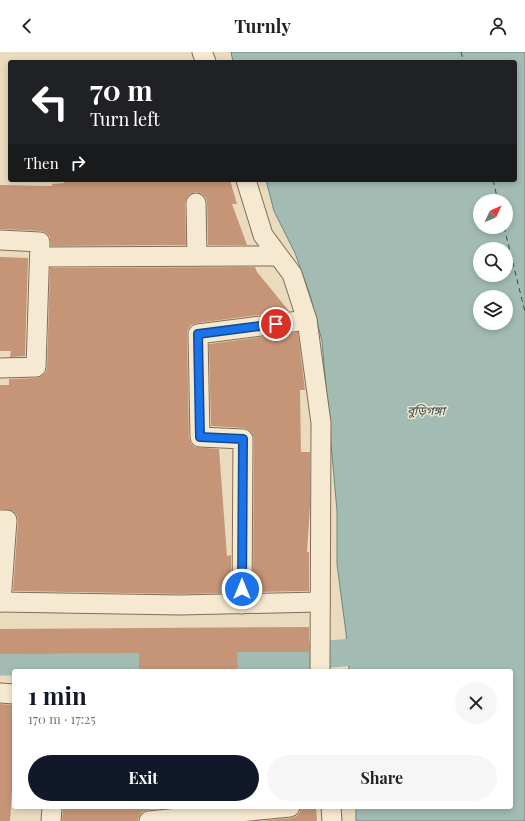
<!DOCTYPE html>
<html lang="en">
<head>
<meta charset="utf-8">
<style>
  body { margin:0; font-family:"Playfair Display","Noto Sans Bengali",serif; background:#f6f6f6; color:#222; height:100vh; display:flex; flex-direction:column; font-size:15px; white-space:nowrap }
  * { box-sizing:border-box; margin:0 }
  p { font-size:13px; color:#767676 }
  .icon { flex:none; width:22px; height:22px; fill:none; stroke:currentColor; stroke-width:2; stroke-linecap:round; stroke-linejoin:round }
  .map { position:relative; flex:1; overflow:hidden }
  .side { position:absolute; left:12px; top:617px; width:501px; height:140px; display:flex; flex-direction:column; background:#fff; border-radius:4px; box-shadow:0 2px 6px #0003 }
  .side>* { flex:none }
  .guide { position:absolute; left:8px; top:8px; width:509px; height:122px; border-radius:4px; box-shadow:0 2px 6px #0003; background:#202124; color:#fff; overflow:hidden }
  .needle { width:26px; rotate:46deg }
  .tools { position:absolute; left:473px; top:142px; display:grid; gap:8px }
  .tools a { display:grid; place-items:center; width:40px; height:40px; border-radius:50%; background:#fff; box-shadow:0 2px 6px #0003; font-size:20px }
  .pin { position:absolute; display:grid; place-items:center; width:34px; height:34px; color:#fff; margin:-17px; border:2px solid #fff; border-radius:50%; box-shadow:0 1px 4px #0007 }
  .me { position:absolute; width:44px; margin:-22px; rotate:0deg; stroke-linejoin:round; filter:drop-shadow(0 0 3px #0008) }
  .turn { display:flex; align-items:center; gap:14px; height:84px; padding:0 16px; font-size:18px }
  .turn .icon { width:52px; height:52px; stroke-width:2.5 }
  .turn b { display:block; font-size:28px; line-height:34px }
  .then { display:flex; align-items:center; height:38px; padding:0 16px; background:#0003; gap:8px; font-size:15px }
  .round { display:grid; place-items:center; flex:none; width:42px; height:42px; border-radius:21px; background:#f6f6f6 }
  .head { display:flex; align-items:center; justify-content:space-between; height:68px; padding:0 16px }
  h1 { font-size:24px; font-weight:700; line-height:30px; color:#111827 }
  .primary-button { display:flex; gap:8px; margin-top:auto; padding:8px 16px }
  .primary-button a { flex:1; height:46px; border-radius:24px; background:#111827; color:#fff; font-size:16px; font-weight:700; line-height:46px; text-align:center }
  .primary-button a+a { background:#f6f6f6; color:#222 }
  header { display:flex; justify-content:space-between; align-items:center; height:52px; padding:0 16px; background:#fff; font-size:18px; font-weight:700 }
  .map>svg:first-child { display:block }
  .water { fill:#a2bcb3; stroke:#6a8980; fill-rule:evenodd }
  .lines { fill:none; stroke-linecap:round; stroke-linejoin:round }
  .river { stroke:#a2bcb3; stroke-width:27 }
  .ferry { stroke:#2c514d; stroke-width:1; stroke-dasharray:5 4; stroke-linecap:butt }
  .building { fill:#c69577 }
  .minor-casing { stroke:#816d59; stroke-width:21 }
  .minor { stroke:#f6e9d1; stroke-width:19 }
  .route-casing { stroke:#114b97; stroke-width:10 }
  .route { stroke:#1a73e8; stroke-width:7 }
  .labels { text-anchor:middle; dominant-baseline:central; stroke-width:3; stroke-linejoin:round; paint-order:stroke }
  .water-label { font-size:12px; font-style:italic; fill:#2c514d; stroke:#f2e6ce }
</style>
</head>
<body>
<header><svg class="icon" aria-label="back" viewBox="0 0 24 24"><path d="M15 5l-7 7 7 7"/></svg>Turnly<svg class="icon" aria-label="person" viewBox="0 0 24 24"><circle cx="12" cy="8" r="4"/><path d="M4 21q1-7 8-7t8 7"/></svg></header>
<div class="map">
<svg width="525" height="769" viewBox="0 0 525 769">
  <rect width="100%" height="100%" fill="#eadbbf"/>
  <!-- water -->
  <path class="water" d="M231 0H525V769H356V755H511V619H349L346 581 337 512V459L322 289 310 243 295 201 274 159 266 128H515V10H233ZM480 149H506V175H480ZM480 197H506V223H480ZM480 245H506V271H480Z"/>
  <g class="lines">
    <!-- river -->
    <path class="river" d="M0 610H242L385 597"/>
    <!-- ferry -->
    <g class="ferry">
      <path d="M461 0 464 10"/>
      <path d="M493 128 498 149"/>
      <path d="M504 175 525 260"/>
    </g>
  </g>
  <!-- building -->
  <g class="building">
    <path d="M64 128H230L237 152H232L247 193H208L207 150 206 146 202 142 196 140 190 142 187 145 185 151 186 193 51 194 50 185 46 181 41 179 0 177V133L52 134V132L64 131Z"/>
    <path d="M0 205 28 206 25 304 10 305 11 299H0Z"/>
    <path d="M255 215 257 220 289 259 197 271 191 273 188 277 187 282 189 386 191 391 195 395 219 397 227 504 231 503V541L180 542 13 539 18 469 17 463 13 459 0 457V333H9V327L37 326 42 324 46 320 47 315 50 216Z"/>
    <path d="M298 280 305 338H300L301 400H310V454L307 500H309V539L253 540 254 387 252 381 249 378 244 376 211 374 209 292Z"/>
    <path d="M309 575V600H237L238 619H139V601L0 602V577Z"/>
    <path d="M0 652 14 653V711L10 769H0Z"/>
    <path d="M63 755H179L148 758 142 760 139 764 138 769H62Z"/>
    <path d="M301 755H316L317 769H260L291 766 297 764 300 760Z"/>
  </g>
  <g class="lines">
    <!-- minor casing -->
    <g class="minor-casing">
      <g id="minor">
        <path d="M202 0 206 10"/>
        <path d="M246 128 263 183 292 222 307 268 321 371 320 619"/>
        <path d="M196 151 197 204"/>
        <path d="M0 188 40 190 36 315 0 316"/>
        <path d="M40 205 278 204"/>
        <path d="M0 468H7L1 550"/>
        <path d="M0 550 180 553 320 550"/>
        <path d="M242 552 243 387 200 385 198 282 307 268"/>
        <path d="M0 641 14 642"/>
        <path d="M331 755 332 769"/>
        <path d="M51 769 52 755"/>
        <path d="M149 769 290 755"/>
      </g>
    </g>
    <!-- minor -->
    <use href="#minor" class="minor"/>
  </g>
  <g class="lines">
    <!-- route casing -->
    <g class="route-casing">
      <path id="route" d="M242 537 243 387 200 385 198 282 276 272"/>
    </g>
    <!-- route -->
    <use href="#route" class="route"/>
  </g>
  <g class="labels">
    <!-- water labels -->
    <g class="water-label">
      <text x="426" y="358">বুড়িগঙ্গা</text>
    </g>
  </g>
</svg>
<div class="tools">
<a><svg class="needle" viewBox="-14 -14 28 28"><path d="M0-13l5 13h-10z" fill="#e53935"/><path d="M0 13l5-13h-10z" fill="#767676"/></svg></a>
<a><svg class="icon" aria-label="search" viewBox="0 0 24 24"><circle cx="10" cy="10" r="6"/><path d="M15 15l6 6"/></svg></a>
<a><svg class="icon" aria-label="layers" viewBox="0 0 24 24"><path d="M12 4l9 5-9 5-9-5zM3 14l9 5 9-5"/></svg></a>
</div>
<div class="pin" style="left:276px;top:272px;background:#d93025"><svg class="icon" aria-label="arrive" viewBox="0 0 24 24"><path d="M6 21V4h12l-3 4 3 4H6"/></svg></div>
<svg class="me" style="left:242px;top:537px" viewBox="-20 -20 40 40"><circle r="17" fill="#1a73e8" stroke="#fff" stroke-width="3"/><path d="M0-11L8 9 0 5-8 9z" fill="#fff"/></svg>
<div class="guide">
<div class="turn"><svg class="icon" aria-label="left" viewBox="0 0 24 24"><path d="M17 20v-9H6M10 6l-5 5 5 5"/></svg><div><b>70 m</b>Turn left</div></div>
<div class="then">Then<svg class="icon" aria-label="right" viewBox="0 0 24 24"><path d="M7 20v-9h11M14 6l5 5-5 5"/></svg></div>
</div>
<section class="side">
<div class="head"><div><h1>1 min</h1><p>170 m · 17:25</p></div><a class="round"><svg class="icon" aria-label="close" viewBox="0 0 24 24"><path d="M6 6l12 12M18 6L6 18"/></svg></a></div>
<div class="primary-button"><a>Exit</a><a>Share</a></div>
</section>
</div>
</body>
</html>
